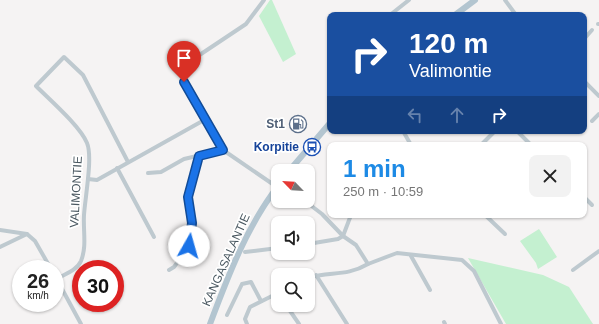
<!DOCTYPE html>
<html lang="en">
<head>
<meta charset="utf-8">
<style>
  body { margin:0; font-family:Helvetica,sans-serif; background:#f2f2f2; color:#222; height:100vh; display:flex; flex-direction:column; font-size:15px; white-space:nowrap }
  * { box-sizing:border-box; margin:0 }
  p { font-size:13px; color:#767676 }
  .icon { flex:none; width:22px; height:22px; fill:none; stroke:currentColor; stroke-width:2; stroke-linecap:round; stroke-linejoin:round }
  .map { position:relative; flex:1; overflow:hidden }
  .drawer { position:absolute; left:327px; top:142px; width:260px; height:76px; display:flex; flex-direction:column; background:#fff; border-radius:8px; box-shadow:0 1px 3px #0004 }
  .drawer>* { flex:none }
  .top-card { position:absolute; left:327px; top:12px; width:260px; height:122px; border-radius:8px; box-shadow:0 1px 3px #0004; background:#1a4fa0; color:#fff; overflow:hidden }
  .needle { width:26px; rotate:295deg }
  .fabs { position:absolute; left:271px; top:164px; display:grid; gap:8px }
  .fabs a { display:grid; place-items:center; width:44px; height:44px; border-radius:8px; background:#fff; box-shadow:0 1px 3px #0004; font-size:20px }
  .speed { position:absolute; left:12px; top:260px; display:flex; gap:8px; font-size:20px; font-weight:700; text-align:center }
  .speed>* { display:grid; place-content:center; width:52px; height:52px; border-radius:50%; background:#fff; box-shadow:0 1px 3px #0004; line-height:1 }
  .speed small { font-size:10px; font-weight:400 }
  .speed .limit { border:6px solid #d22; background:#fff; color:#111 }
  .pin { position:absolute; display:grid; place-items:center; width:34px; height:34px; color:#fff; margin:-41px -17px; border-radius:50% 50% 50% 0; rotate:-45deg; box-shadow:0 0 4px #0007 }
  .pin .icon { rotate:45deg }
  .me { position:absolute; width:44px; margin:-22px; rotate:7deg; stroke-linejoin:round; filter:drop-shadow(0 0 3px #0008) }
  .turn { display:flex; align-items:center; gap:14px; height:84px; padding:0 16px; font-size:18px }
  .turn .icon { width:52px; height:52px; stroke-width:2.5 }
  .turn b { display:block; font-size:28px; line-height:34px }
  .lanes { display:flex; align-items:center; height:38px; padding:0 16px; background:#0003; justify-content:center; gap:20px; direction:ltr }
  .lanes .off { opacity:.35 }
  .round { display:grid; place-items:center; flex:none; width:42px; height:42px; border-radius:8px; background:#f2f2f2 }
  .head { display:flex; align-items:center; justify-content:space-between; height:68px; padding:0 16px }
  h1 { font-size:24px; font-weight:700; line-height:30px; color:#1d8ae5 }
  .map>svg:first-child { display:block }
  .green { fill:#c4f0d0 }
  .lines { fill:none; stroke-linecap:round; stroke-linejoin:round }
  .street { stroke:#bec9cf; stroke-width:4 }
  .primary { stroke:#b3c5d0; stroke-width:6 }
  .route-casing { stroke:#114b97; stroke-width:10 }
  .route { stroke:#1a73e8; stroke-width:7 }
  .labels { text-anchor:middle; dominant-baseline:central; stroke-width:3.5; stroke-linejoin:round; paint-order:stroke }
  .service-label { font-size:12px; font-weight:bold; fill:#4e5e75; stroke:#fff; text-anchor:end }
  .transit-label { font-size:12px; font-weight:bold; fill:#164399; stroke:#fff; text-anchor:end }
  .street-label { font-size:12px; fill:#4a5861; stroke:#fff }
</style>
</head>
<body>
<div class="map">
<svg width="599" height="324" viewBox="0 0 599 324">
  <rect width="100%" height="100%" fill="#f5f3f3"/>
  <!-- green -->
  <g class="green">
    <path d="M270 0H272L296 54 283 62 259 16Z"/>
    <path d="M539 229 557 257 538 269 536 263 520 241Z"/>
    <path d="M468 258 543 275 569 287 593 324H506Z"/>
  </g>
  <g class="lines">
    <!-- street -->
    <g class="street">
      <path d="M264 0 246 24 192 60 182 68 184 82 223 150 277 187"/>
      <path d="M505 0 516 15"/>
      <path d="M390 15 409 0"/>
      <path d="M598 24H599"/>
      <path d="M584 39 592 30"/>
      <path d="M584 81 599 96"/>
      <path d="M592 121 599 114"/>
      <path d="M403 131 411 145"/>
      <path d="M517 131 531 145"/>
      <path d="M481 145 495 131"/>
      <path d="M117 168 154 237"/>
      <path d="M148 173 161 172 184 159 223 150"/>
      <path d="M88 179 97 180 206 119"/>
      <path d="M584 197 592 205"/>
      <path d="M305 201 322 214 343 236 356 245 368 264 397 253 462 260 474 271 501 324"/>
      <path d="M485 215 505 234"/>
      <path d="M0 230 27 234 35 241 51 269"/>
      <path d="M308 244 338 239 343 236 351 215"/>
      <path d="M0 247 27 234"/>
      <path d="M245 252 278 248"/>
      <path d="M411 256 430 290"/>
      <path d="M169 270 174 267 189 246 192 223 188 197 199 156"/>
      <path d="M573 270 599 251"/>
      <path d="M316 275 347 324"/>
      <path d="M55 276 81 324"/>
      <path d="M308 278C330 271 346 277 368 264"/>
      <path d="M57 279C65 274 77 270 81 261 87 246 83 231 84 215 85 198 93 157 87 143 80 126 50 100 36 86L64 57 83 75 128 162"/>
      <path d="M286 305 299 324"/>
      <path d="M227 315 242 284 251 282 261 301"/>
      <path d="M444 322 445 324"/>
      <path d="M247 324 245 319 250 307 278 293"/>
    </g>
    <!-- primary -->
    <g class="primary">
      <path d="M455 15 475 0"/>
      <path d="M289 171 330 123"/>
      <path d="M210 324C228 276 247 226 278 186"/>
    </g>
  </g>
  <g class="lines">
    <!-- route casing -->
    <g class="route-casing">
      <path id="route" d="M184 82 223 150 199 156 188 197 192 223 189 246"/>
    </g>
    <!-- route -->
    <use href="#route" class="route"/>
  </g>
  <!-- icons -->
  <defs>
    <g id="fuel-ring" transform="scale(0.9)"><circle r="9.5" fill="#fff" stroke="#5c6f8a" stroke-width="1.5"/><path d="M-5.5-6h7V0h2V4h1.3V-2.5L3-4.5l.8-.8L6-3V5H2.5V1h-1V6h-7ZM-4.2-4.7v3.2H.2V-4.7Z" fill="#5c6f8a"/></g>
    <g id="bus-ring" transform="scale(0.9)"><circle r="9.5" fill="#fff" stroke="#1a4fb4" stroke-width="1.5"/><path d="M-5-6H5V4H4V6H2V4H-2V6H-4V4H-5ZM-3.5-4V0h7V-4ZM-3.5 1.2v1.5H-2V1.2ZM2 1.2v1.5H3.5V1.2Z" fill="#1a4fb4"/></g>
  </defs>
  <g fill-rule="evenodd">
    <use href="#fuel-ring" x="298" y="124"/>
    <use href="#bus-ring" x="312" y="147"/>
  </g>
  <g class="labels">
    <!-- service labels -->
    <g class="service-label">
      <text x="285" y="124">St1</text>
    </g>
    <!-- transit labels -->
    <g class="transit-label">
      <text x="299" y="147">Korpitie</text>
    </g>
    <!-- street labels -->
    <g class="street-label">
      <text transform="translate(76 192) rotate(-87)">VALIMONTIE</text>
      <text transform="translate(226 260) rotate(-66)">KANGASALANTIE</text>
    </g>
  </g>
</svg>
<div class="fabs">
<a><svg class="needle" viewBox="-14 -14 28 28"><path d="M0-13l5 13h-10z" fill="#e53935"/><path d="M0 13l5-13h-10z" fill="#767676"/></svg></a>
<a><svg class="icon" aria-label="sound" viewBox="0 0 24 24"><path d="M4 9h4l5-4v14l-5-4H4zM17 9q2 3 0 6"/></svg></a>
<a><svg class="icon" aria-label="search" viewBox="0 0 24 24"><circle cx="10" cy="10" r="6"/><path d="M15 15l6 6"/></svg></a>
</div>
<div class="speed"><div>26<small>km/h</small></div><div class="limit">30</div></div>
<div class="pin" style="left:184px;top:82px;background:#d93025"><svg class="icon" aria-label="arrive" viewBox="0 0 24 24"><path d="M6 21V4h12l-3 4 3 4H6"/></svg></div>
<svg class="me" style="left:189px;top:246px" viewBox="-20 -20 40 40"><circle r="19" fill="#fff"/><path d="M0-13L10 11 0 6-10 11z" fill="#1a73e8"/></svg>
<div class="top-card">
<div class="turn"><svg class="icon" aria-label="right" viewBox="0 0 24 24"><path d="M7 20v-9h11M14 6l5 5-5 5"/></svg><div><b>120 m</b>Valimontie</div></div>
<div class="lanes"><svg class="icon off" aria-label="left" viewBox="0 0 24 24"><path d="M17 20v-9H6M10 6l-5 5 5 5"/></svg><svg class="icon off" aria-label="ahead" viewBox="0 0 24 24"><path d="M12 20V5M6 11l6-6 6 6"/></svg><svg class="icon" aria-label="right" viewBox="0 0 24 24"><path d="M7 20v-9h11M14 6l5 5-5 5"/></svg></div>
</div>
<section class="drawer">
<div class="head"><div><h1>1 min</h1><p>250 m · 10:59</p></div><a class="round"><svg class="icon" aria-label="close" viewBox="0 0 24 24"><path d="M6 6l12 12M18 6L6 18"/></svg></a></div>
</section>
</div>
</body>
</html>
